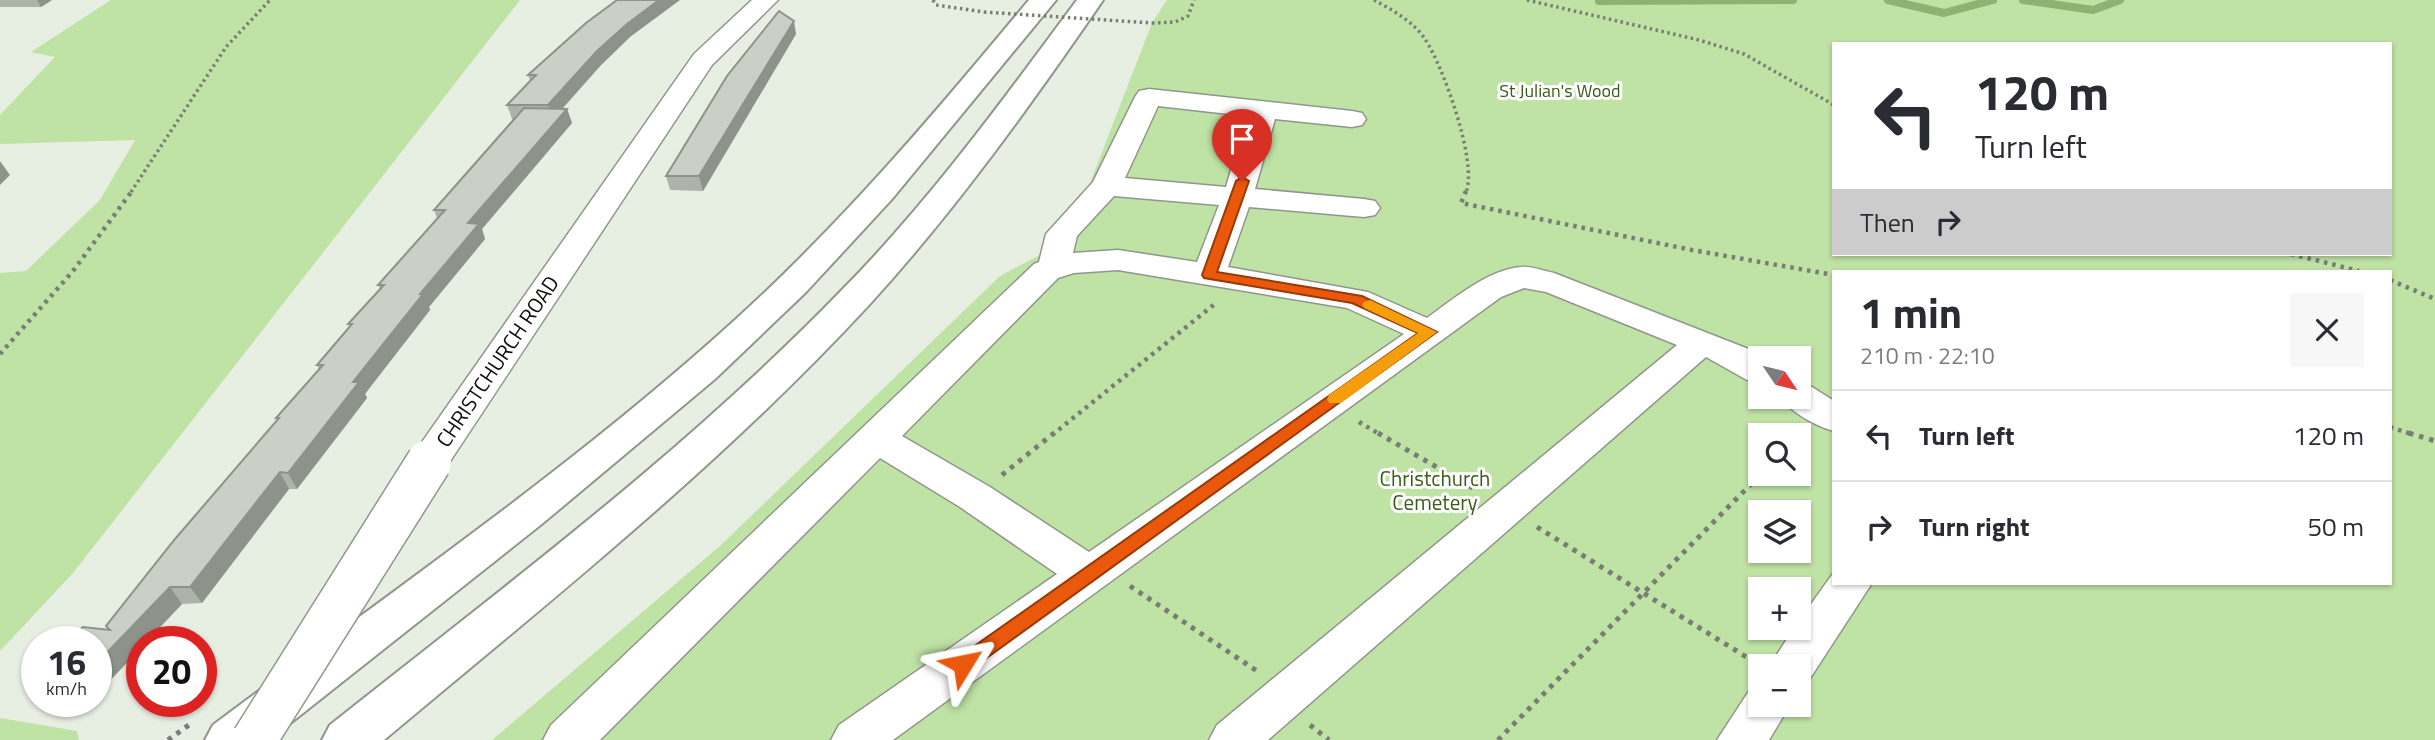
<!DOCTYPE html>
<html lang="en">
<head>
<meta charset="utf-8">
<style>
  body { margin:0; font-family:"Titillium Web",sans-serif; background:#f7f7f7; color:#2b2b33; height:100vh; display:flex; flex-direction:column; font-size:26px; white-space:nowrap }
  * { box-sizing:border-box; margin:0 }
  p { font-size:23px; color:#7c7c81 }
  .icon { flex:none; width:38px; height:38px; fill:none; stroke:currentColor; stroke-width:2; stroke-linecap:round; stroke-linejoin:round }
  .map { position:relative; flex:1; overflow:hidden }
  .drawer { position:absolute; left:1832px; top:270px; width:560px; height:315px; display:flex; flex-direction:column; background:#fff; border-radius:0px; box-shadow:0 2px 5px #0004 }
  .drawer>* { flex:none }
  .guide { position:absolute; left:1832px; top:42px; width:560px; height:214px; border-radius:0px; box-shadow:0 2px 5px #0004; background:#fff; color:#2b2b33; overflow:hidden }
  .needle { width:46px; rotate:125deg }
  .controls { position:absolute; left:1748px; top:346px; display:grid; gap:14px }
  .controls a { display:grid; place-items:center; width:63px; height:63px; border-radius:0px; background:#fff; box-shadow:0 2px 5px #0004; font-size:35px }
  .speed { position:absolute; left:21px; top:626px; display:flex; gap:14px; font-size:35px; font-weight:700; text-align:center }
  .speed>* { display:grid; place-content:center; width:91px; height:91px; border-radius:50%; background:#fff; box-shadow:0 2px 5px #0004; line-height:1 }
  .speed small { font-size:18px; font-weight:400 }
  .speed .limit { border:10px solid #d22; background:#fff; color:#111 }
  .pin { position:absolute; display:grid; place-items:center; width:60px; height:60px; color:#fff; margin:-72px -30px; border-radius:50% 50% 50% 0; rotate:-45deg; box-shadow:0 0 7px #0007 }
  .pin .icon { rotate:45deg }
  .me { position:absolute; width:77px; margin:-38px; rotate:55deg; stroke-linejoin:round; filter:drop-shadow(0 0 5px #0008) }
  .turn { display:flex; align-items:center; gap:24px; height:147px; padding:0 28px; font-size:32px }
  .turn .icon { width:91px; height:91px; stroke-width:2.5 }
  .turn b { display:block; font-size:49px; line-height:60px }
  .then { display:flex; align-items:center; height:66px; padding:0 28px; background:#0003; gap:14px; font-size:26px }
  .round { display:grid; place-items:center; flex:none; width:74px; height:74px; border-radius:0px; background:#f7f7f7 }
  .head { display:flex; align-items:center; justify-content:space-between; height:119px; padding:0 28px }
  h1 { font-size:42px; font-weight:700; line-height:52px }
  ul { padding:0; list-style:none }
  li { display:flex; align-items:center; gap:21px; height:91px; padding:0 28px; border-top:2px solid #e1e1e2 }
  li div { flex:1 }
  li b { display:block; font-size:26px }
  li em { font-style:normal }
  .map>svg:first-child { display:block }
  .green { fill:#bfe2a5; fill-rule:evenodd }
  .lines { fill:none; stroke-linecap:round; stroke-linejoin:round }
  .stream { stroke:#8db271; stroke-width:8 }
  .minor-casing { stroke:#90968c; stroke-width:3 }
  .highway-casing { stroke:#90968c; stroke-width:4 }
  .path-far2 { stroke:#797d75; stroke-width:3.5; stroke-dasharray:2.5 3.5; stroke-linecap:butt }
  .path-far1 { stroke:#797d75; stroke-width:4.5; stroke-dasharray:3.5 5; stroke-linecap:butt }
  .path { stroke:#797d75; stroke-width:5; stroke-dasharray:4.5 6; stroke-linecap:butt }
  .minor { fill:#fff; fill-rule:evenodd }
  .highway { fill:#fff; fill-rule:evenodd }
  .minor-bridge-casing { stroke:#90968c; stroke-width:47; stroke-linecap:butt }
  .path-bridge { stroke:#797d75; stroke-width:3.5; stroke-dasharray:2.5 3.5; stroke-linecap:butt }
  .minor-bridge { stroke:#fff; stroke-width:44 }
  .wall { fill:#aeb3a9 }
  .shaded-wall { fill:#8d928a }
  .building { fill:#cad0c5; stroke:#8d928a; stroke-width:2 }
  .route { fill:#ea580c; stroke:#983908; stroke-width:2 }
  .slow { fill:#f59e0b }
  .labels { text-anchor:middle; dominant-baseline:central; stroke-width:6; stroke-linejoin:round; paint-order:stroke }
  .far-park-label { font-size:18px; fill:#395c18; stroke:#fff }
  .street-label { font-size:21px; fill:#0d0f0b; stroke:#fff }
  .park-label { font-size:21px; fill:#395c18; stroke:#fff }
</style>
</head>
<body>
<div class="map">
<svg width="2435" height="740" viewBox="0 0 2435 740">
  <rect width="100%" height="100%" fill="#e7eee2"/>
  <!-- green -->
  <g class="green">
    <path d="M111 0H520L73 573 0 651V273L26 271 100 200 135 140 0 144V115L55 57 31 52Z"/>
    <path d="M1167 0H2435V740H492L720 546 1000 276 1068 240 1152 23ZM1834 44H2390V254H1834ZM1834 271H2390V583H1834ZM1760 359H1799V397H1760ZM1760 436H1799V474H1760ZM1760 513H1799V551H1760ZM1760 590H1799V628H1760ZM1760 667H1799V705H1760Z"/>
    <path d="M0 718 77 731 79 740H0Z"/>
  </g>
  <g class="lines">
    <!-- stream -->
    <g class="stream">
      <path d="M1888 0 1944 13 1993 0"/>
      <path d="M2023 0 2093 10 2120 0"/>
      <path d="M1599 1 1793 0"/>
    </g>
    <!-- minor casing -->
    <g class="minor-casing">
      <g id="minor">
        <path d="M752 0H778L712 65 443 472 429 476 415 472 409 462 415 452 694 54Z"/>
        <path d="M1149 89 1352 111 1362 113 1366 119 1362 125 1352 127 1275 119 1255 189 1364 199 1375 201 1380 208 1375 215 1364 217 1249 207 1228 267 1368 292 1427 318C1452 300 1489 269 1521 267 1531 266 1544 271 1554 273L1751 350 1765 359H1760V383L1747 380 1706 357 1268 740H1209L1217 725 1677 345 1546 292 1524 288 1501 297 893 740H831L839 725 1057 574 960 507 880 458 600 740H543L551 725 1034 264 1039 262 1046 234 1093 182 1135 97 1139 91ZM1158 106 1247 116 1226 187 1125 178ZM1114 196 1219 205 1197 262 1118 250 1073 253 1077 236ZM1118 270 1347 308 1404 334 1089 552 990 487 902 436 1058 278 1074 273Z"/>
        <path d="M1799 384 1812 387 1834 401V431C1816 426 1791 413 1781 397H1799Z"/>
        <path d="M1834 572V583H1872L1809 680 1799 683V667H1769L1794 628H1799V621Z"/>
        <path d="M1760 687V705H1790L1769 740H1717L1749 691Z"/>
      </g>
    </g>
    <!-- highway casing -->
    <g class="highway-casing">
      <g id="highway">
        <path d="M1029 0H1056L892 199 806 292 715 379 543 523 269 740H205L213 725C389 593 572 468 735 320 843 222 937 111 1029 0Z"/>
        <path d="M1077 0H1103C1030 106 955 211 868 306 721 465 550 601 384 740H322L330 725C505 586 685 452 841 291 929 202 1003 100 1077 0Z"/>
      </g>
    </g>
    <!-- path-far2 -->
    <g class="path-far2">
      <path d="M933 0 936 5 984 12"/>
      <path d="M1374 0C1392 10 1413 21 1425 39 1443 66 1478 163 1466 192"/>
      <path d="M1527 0 1699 40 1744 54 1834 105"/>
      <path d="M1152 23 1175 22 1188 16 1194 0"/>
      <path d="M131 192 226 47 270 0"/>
    </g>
    <!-- path-far1 -->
    <g class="path-far1">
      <path d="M1466 191 1461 203 1692 250 1834 275"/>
      <path d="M2291 254 2359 271"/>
      <path d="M2390 280 2435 299"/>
      <path d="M0 354 73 271 132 191"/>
      <path d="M1359 422 1381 435"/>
      <path d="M2390 427 2414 435"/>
      <path d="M1052 435 1216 303"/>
    </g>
    <!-- path -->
    <g class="path">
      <path d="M1378 433 1476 490"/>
      <path d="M2409 433 2435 441"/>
      <path d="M1002 475 1054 433"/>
      <path d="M1537 527 1756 663"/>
      <path d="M1130 586 1257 671"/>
      <path d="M1310 725 1329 740"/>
      <path d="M168 740 193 722"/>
      <path d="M1498 740 1761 474"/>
    </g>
    <!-- minor -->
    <use href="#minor" class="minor"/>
    <!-- highway -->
    <use href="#highway" class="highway"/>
    <!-- minor-bridge casing -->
    <g class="minor-bridge-casing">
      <path id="minor-bridge" d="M254 740 429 462"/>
    </g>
    <!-- path-bridge -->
    <path class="path-bridge" d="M984 12 1152 23"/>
    <!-- minor-bridge -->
    <use href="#minor-bridge" class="minor-bridge"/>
  </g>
  <!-- wall -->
  <g class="wall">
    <path d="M0 0H52L41 7H0Z"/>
    <path d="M796 34 703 191 670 190 666 176Z"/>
    <path d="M630 37 601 65 562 109H567L572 123 482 229 485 239 429 307 430 310 365 393 367 398 297 489H289L202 603 182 604 146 642H142V647L96 695V642L108 629 106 626 277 420 276 418 319 369 317 365 350 327 348 324 380 289 378 285 437 218 434 210 515 119H512L507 105 530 81 528 75Z"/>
    <path d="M37 673V691L28 681Z"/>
  </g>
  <!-- shaded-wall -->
  <g class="shaded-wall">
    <path d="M37 0H52L41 7Z"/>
    <path d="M659 0H680L630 37 601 65 553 119 548 105 597 51 627 24Z"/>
    <path d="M794 21 796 34 703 191 699 176Z"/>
    <path d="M567 109 572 123 482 229 485 239 429 307 430 310 365 394 367 398 297 489 288 473 353 382 420 294 468 223Z"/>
    <path d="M0 161 10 175 0 185Z"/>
    <path d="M280 472 289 489 202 603 190 587Z"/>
    <path d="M170 587 182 604 146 642H142V647L96 695V664Z"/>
  </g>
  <!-- building -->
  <g class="building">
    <path d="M617 0H659L627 24 597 51 548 105H507L536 75H528L586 23Z"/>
    <path d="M779 11 794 21 699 176H666L727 76Z"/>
    <path d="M524 108 567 109 468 223 479 224 420 294H423L353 382H359L288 473 280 472 190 587H170L96 664V642H67L83 627 110 630 106 626 175 539 279 418H276L323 365H317L352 324H348L384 285H378L445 210H434Z"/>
    <path d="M37 673V682L28 681Z"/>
  </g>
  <!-- route -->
  <path class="route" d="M1242 177 1249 181 1217 272 1362 296 1437 332 970 670 963 672 956 670 953 664 956 659 1418 333 1352 303 1204 278 1202 275 1236 181Z"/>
  <!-- slow -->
  <path class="slow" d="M1370 300 1437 332 1341 403H1329L1327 399 1329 395 1418 333 1364 308 1362 305 1364 302Z"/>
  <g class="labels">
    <!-- far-park labels -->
    <g class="far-park-label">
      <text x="1560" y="90">St Julian's Wood</text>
    </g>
    <!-- street labels -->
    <g class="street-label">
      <text transform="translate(497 361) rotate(-56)">CHRISTCHURCH ROAD</text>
    </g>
    <!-- park labels -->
    <g class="park-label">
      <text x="1435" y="478">Christchurch<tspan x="1435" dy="24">Cemetery</tspan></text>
    </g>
  </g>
</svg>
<div class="controls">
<a><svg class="needle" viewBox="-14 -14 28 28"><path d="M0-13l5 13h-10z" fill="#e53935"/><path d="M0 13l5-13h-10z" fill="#7c7c81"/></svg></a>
<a><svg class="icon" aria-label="search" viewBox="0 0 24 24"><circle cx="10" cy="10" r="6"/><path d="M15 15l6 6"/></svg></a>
<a><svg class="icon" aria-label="layers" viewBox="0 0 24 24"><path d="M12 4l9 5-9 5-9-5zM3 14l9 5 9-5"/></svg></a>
<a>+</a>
<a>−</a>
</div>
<div class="speed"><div>16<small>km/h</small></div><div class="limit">20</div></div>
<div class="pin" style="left:1242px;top:181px;background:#d93025"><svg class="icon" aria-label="arrive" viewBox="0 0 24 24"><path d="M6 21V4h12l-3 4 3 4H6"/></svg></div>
<svg class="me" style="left:963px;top:664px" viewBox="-20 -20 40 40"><path d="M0-17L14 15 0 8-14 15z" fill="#ea580c" stroke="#fff" stroke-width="4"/></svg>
<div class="guide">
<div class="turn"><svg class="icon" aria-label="left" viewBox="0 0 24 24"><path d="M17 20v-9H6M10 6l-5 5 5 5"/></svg><div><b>120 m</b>Turn left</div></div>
<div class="then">Then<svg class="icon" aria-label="right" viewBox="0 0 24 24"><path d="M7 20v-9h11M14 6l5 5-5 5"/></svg></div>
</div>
<section class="drawer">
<div class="head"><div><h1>1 min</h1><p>210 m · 22:10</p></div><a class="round"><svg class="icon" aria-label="close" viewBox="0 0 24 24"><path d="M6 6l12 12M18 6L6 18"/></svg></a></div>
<ul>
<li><svg class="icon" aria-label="left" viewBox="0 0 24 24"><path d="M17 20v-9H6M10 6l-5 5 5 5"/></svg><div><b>Turn left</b></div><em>120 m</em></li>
<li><svg class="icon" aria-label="right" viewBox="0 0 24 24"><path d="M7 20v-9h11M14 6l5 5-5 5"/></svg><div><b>Turn right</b></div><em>50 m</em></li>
</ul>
</section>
</div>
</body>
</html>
